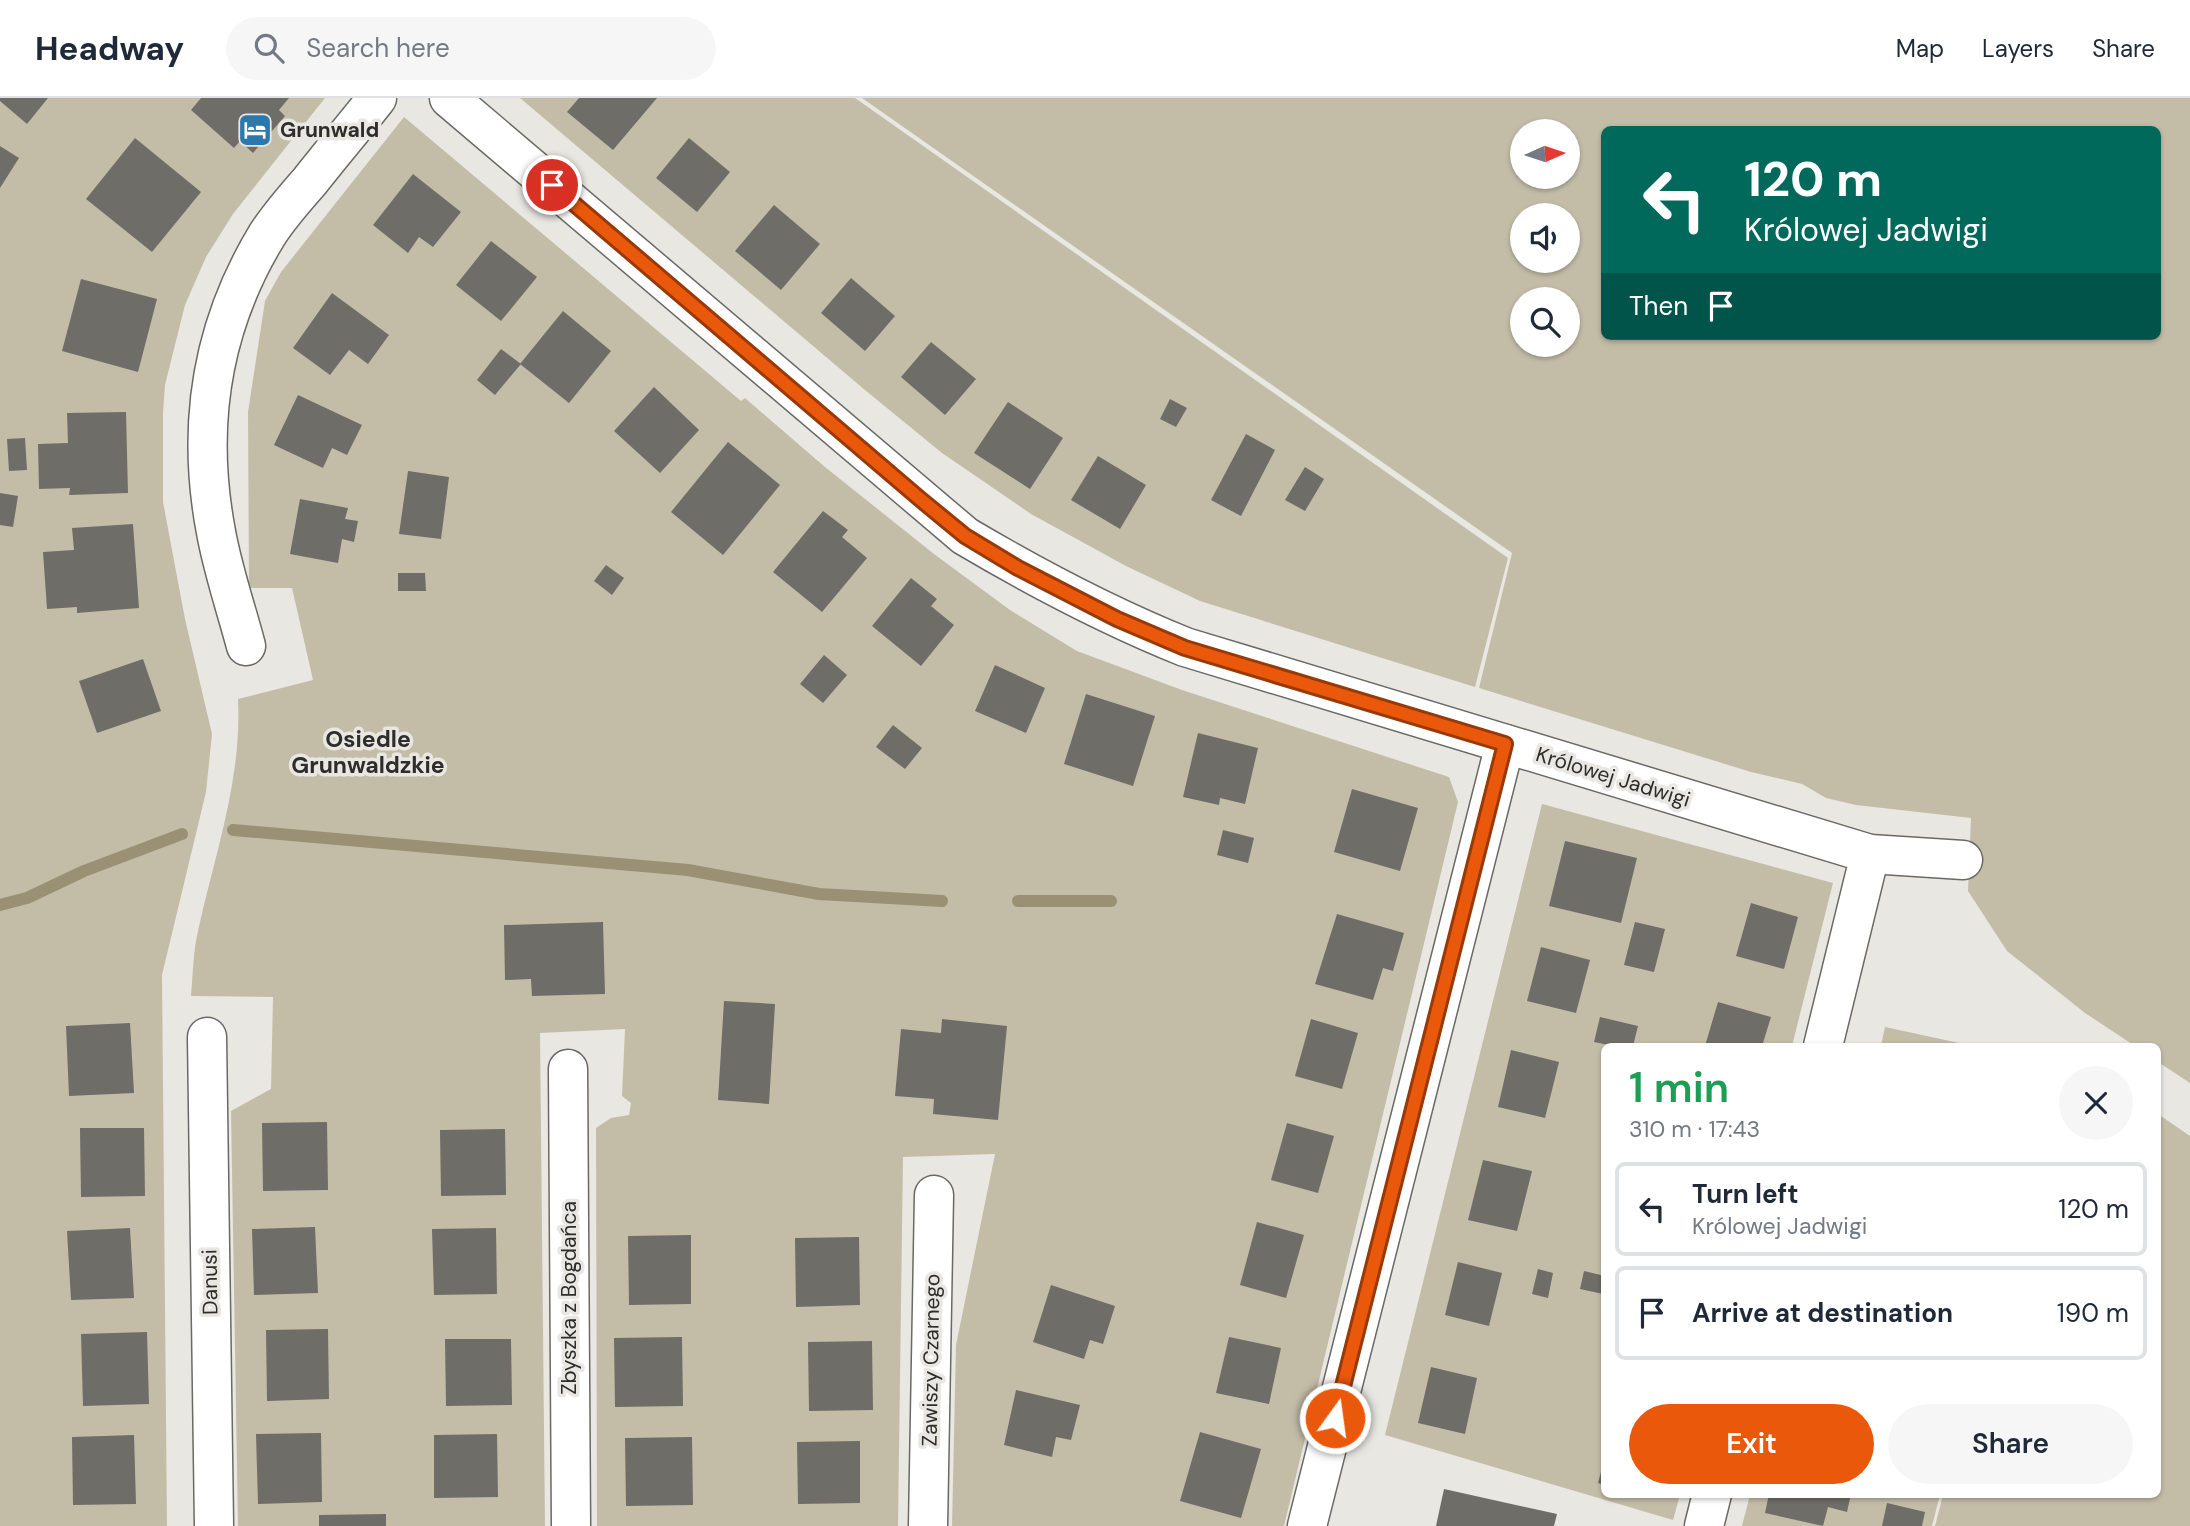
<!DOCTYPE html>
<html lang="en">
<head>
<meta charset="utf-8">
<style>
  body { margin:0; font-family:"DM Sans",sans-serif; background:#f6f6f7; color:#1f2937; height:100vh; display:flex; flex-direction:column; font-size:26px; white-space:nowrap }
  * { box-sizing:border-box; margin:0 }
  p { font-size:23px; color:#747a83 }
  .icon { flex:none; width:38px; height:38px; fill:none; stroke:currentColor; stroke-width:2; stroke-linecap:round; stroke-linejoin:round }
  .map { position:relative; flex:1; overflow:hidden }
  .panel { position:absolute; left:1601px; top:945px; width:560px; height:455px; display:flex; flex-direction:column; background:#fff; border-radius:10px; box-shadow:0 2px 5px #0004 }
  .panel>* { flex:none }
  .banner { position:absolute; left:1601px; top:28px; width:560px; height:214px; border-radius:10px; box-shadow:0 2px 5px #0004; background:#00695c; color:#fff; overflow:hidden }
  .needle { width:46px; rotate:87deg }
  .controls { position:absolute; left:1510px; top:21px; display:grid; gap:14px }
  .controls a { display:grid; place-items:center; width:70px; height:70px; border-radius:50%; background:#fff; box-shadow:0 2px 5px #0004; font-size:35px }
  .pin { position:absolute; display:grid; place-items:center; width:60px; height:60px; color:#fff; margin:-30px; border:4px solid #fff; border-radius:50%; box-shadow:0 2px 7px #0007 }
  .me { position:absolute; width:77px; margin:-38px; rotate:14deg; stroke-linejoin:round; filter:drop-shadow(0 0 5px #0008) }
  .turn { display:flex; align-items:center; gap:24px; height:147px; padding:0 28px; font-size:32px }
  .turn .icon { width:91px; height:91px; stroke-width:2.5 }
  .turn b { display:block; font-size:49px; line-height:60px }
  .then { display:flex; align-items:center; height:66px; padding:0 28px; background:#0003; gap:14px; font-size:26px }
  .round { display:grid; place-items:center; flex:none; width:74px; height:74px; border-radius:37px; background:#f6f6f7 }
  .summary { display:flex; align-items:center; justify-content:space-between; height:119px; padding:0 28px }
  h1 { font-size:42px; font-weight:600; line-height:52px; color:#1e9e55 }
  .button { display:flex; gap:14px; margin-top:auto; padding:14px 28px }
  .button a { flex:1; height:80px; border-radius:42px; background:#ea580c; color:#fff; font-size:28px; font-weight:600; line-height:80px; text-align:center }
  .button a+a { background:#f6f6f7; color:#1f2937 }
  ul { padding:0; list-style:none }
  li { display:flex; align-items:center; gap:21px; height:94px; margin:0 14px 10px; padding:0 14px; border:4px solid #e0e1e3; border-radius:10px }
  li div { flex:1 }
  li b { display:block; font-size:26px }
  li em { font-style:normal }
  header { display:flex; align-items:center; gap:42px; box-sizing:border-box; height:98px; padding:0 35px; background:#fff; border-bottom:2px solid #e0e1e3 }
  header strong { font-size:33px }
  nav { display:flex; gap:38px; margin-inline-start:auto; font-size:24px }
  .search { width:490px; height:63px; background:#f6f6f7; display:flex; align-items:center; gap:18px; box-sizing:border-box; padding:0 24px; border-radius:38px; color:#747a83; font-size:26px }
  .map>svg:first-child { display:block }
  .green { fill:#c3bda8; fill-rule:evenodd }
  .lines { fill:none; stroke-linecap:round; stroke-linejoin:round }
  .stream { stroke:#9a9175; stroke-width:12 }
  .building { fill:#6e6d68 }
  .street-casing { stroke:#6a6964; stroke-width:41 }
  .street { stroke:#fff; stroke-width:38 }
  .route-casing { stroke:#983908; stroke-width:18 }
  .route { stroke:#ea580c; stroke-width:12 }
  .labels { text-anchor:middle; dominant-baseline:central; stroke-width:7; stroke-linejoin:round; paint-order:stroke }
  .poi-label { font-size:21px; font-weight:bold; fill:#2e2d2b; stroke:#e9e7e2; text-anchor:start }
  .street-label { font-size:21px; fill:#2e2d2b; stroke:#e9e7e2 }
  .neighbourhood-label { font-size:23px; font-weight:bold; fill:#2e2d2b; stroke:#e9e7e2 }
</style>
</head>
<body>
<header>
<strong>Headway</strong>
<div class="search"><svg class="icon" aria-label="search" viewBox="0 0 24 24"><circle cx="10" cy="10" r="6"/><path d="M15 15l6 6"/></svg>Search here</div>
<nav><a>Map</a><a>Layers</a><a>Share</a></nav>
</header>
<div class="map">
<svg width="2190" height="1428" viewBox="0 0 2190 1428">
  <rect width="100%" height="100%" fill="#e9e7e2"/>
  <!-- green -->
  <g class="green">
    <path d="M0 0H325L233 116 206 159 185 207 165 287 163 315V404L185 521 212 636 206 694 162 877 167 1428H0Z"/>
    <path d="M520 0H855L1508 460 1475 589 1200 503 1126 468 1031 416 942 355 865 292Z"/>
    <path d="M862 0H2190V985L2158 964V948H2135L2085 915 2007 853 1968 793 1971 720 1856 707 1826 700 1802 686 1751 674 1479 590 1512 455ZM1605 32H2158V238H1605ZM1522 33H1568V79H1522ZM1522 117H1568V163H1522ZM1522 201H1568V247H1522Z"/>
    <path d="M404 19 741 303 745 300 825 369 934 456 1010 512 1077 553 1182 592 1449 679 1458 704 1284 1428H952L956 1247 995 1056 903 1059 898 1428H597L596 1030 611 1020 629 1017 631 1005 622 998 625 931 540 935 545 1428H238L231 1013 271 991 273 899 191 898C193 877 193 854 198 833 215 755 242 682 238 601L313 582 292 490H249L248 314 265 203 281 174Z"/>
    <path d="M1542 706 1833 785 1792 948H1605V1396L1680 1397 1673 1422 1385 1337Z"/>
    <path d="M1885 929 1973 948H1881Z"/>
    <path d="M2158 1016 2190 1038V1428H1935L1943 1397 2158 1396Z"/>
    <path d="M1750 1397H1940L1932 1428H1742Z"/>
  </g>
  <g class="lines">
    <!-- stream -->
    <g class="stream">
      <path d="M233 732 688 772 819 796 942 803"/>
      <path d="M1018 803H1111"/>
      <path d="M0 807 27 800 84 773 182 736"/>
    </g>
  </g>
  <!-- building -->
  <g class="building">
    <path d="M0 0H48L27 26 0 3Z"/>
    <path d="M201 0H289L279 12 285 18 253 55 240 43 234 50 191 12Z"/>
    <path d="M579 0H657L613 52 567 14Z"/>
    <path d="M135 40 201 94 152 154 86 101Z"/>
    <path d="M689 40 730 74 697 114 656 80Z"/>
    <path d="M0 48 19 60 0 90Z"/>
    <path d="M413 76 461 114 433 149 419 139 408 155 373 127Z"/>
    <path d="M774 107 820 146 781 192 735 153Z"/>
    <path d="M491 143 537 179 501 223 456 187Z"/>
    <path d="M851 180 895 218 865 253 821 215Z"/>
    <path d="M81 181 157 201 138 274 62 253Z"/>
    <path d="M332 195 389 237 368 266 349 252 330 277 293 250Z"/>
    <path d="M563 213 611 253 569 305 520 266Z"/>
    <path d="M931 244 976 281 945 317 901 279Z"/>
    <path d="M501 251 521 266 495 297 477 282Z"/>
    <path d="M654 289 699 332 660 375 614 333Z"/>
    <path d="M298 297 362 327 347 357 332 350 323 370 274 347Z"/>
    <path d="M1170 301 1187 310 1176 329 1160 321Z"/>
    <path d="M1008 304 1063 340 1030 391 974 355Z"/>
    <path d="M126 314 128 395 69 397 70 390 39 391 38 346 68 345 67 315Z"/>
    <path d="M1246 336 1275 352 1241 418 1211 402Z"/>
    <path d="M25 340 27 372 9 373 7 341Z"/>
    <path d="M728 344 780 387 723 457 671 414Z"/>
    <path d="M1098 358 1146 387 1120 431 1071 402Z"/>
    <path d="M1305 369 1324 381 1305 413 1285 402Z"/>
    <path d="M408 373 449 379 441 441 399 436Z"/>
    <path d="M0 395 18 398 13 429 0 427Z"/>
    <path d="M300 401 348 410 345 421 358 423 354 444 342 441 338 465 290 456Z"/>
    <path d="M823 413 848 432 842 439 867 460 822 514 773 474Z"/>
    <path d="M133 426 139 510 77 515V509L47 511 43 454 74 452 72 430Z"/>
    <path d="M606 467 624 480 612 497 594 483Z"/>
    <path d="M398 475H425L426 493H398Z"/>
    <path d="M911 480 937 501 931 508 954 527 921 568 872 528Z"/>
    <path d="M824 557 847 577 823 605 800 586Z"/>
    <path d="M143 561 161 613 97 635 79 583Z"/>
    <path d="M995 567 1045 590 1026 635 975 613Z"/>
    <path d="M1086 596 1155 618 1133 688 1064 666Z"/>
    <path d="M893 627 922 650 905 671 876 649Z"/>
    <path d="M1198 635 1258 650 1245 706 1220 700 1219 707 1183 699Z"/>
    <path d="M1352 691 1418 710 1400 773 1334 754Z"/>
    <path d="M1223 732 1254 740 1248 765 1217 757Z"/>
    <path d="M1565 743 1637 760 1621 825 1549 808Z"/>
    <path d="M1751 805 1798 819 1784 871 1736 858Z"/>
    <path d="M1337 816 1404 835 1393 873 1383 870 1373 902 1315 886Z"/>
    <path d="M603 824 605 896 532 898 531 881 505 882 504 827Z"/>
    <path d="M1635 824 1665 831 1654 874 1624 867Z"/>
    <path d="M1541 849 1590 862 1576 915 1527 903Z"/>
    <path d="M724 903 775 906 769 1006 718 1002Z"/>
    <path d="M1718 904 1771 919 1762 948H1705Z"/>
    <path d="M1600 919 1638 928 1633 948H1614L1594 944Z"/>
    <path d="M942 921 1007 928 998 1022 933 1016 934 1001 895 998 901 931 941 935Z"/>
    <path d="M1311 921 1358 935 1342 991 1295 978Z"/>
    <path d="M130 925 134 995 69 998 66 928Z"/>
    <path d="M1511 952 1559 964 1545 1020 1498 1009Z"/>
    <path d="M327 1024 328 1092 263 1093 262 1025Z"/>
    <path d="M1287 1025 1334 1038 1318 1095 1271 1082Z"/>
    <path d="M80 1030H144L145 1098 81 1099Z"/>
    <path d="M505 1031 506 1097 441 1098 440 1032Z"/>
    <path d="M1483 1062 1532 1073 1517 1133 1468 1122Z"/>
    <path d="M1257 1124 1304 1137 1286 1200 1240 1187Z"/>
    <path d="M315 1129 318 1195 254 1197 252 1131Z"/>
    <path d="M130 1130 134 1200 71 1202 67 1133Z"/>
    <path d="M496 1130 497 1196 434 1197 432 1131Z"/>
    <path d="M691 1137V1206L629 1207 628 1138Z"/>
    <path d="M859 1139 860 1207 796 1209 795 1140Z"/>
    <path d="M1458 1164 1502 1175 1489 1228 1445 1217Z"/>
    <path d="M1538 1171 1553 1175 1548 1200 1532 1196Z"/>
    <path d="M1584 1173 1605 1178 1603 1196 1580 1191Z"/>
    <path d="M1051 1187 1115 1208 1103 1246 1090 1242 1084 1261 1033 1244Z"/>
    <path d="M328 1231 329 1301 267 1303 266 1232Z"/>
    <path d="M147 1234 149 1306 83 1308 81 1236Z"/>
    <path d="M682 1239 683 1308 615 1309 614 1240Z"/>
    <path d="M1229 1239 1281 1250 1269 1306 1216 1295Z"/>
    <path d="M445 1241H511L512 1307 446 1308Z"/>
    <path d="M872 1243 873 1312 809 1313 808 1244Z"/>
    <path d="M1431 1269 1477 1280 1465 1336 1418 1325Z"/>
    <path d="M1016 1292 1080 1307 1071 1342 1056 1339 1052 1359 1004 1347Z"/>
    <path d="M1200 1334 1261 1351 1241 1420 1180 1403Z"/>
    <path d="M321 1335 322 1404 258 1406 256 1336Z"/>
    <path d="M497 1336 498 1399 434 1400V1337Z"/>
    <path d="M134 1337 136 1406 73 1407 72 1339Z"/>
    <path d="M692 1339 693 1407 626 1408 625 1340Z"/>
    <path d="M860 1343V1405L798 1406 797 1344Z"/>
    <path d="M1604 1363H1605V1387L1598 1385Z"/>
    <path d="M1444 1391 1557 1416 1554 1428H1436Z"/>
    <path d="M1769 1396H1851L1847 1414 1828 1409 1823 1428 1765 1415Z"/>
    <path d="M1887 1405 1925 1414 1922 1428H1882Z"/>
    <path d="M386 1416V1428H319V1417Z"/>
  </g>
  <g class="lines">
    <!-- street casing -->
    <g class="street-casing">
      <g id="street">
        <path d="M449 0 965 438C1036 480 1108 518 1185 549L1870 756 1963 762"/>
        <path d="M246 548C236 510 223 473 216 434 196 329 211 229 267 137 279 118 295 100 310 83 332 55 355 28 377 0"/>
        <path d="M207 939 214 1428"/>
        <path d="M1823 948 1870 756"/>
        <path d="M568 971 571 1428"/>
        <path d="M928 1428 934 1097"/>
        <path d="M1307 1428 1505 646"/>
        <path d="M1704 1428 1712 1396"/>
      </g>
    </g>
    <!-- street -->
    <use href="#street" class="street"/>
  </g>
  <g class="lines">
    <!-- route casing -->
    <g class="route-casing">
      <path id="route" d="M552 87 920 401 965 438 1018 470 1117 521 1185 550 1505 646 1335 1320"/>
    </g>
    <!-- route -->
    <use href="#route" class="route"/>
  </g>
  <!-- icons -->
  <defs>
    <g id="hotel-square" transform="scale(1.75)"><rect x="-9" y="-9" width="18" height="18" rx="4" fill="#2d78ab" stroke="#e9e7e2"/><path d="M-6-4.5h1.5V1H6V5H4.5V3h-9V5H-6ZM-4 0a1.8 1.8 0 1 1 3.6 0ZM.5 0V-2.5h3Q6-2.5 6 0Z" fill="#fff"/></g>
  </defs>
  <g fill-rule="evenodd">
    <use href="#hotel-square" x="255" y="32"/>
  </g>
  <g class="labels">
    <!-- poi labels -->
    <g class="poi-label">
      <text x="280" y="32">Grunwald</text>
    </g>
    <!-- street labels -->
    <g class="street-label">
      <text transform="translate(1613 679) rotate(17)">Królowej Jadwigi</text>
      <text transform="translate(210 1184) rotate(-91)">Danusi</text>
      <text transform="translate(569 1200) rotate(-90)">Zbyszka z Bogdańca</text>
      <text transform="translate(931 1262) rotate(-89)">Zawiszy Czarnego</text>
    </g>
    <!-- neighbourhood labels -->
    <g class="neighbourhood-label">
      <text x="368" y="641">Osiedle<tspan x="368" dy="26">Grunwaldzkie</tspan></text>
    </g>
  </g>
</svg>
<div class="controls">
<a><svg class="needle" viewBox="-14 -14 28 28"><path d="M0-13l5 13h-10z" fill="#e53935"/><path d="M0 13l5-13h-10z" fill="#747a83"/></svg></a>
<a><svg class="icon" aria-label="sound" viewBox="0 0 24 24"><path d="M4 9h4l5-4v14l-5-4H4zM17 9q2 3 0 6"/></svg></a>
<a><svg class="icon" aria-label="search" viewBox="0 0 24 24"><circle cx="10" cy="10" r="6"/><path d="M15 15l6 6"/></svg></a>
</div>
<div class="pin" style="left:552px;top:87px;background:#d93025"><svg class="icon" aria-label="arrive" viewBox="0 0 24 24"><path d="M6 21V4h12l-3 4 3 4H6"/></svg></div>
<svg class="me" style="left:1335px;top:1320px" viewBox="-20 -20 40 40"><circle r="17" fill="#ea580c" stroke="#fff" stroke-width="3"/><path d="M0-11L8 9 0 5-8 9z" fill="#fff"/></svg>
<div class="banner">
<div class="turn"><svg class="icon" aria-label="left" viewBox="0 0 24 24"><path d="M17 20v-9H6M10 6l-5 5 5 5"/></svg><div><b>120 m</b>Królowej Jadwigi</div></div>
<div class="then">Then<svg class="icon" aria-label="arrive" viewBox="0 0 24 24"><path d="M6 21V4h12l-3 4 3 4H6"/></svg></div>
</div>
<section class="panel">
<div class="summary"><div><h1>1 min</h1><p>310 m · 17:43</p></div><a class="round"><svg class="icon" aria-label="close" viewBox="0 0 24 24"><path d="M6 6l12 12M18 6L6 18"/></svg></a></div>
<ul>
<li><svg class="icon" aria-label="left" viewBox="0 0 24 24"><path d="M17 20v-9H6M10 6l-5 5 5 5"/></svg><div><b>Turn left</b><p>Królowej Jadwigi</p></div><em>120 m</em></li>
<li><svg class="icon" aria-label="arrive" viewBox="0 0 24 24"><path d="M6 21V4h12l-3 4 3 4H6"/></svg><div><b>Arrive at destination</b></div><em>190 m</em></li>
</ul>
<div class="button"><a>Exit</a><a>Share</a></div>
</section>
</div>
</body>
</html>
